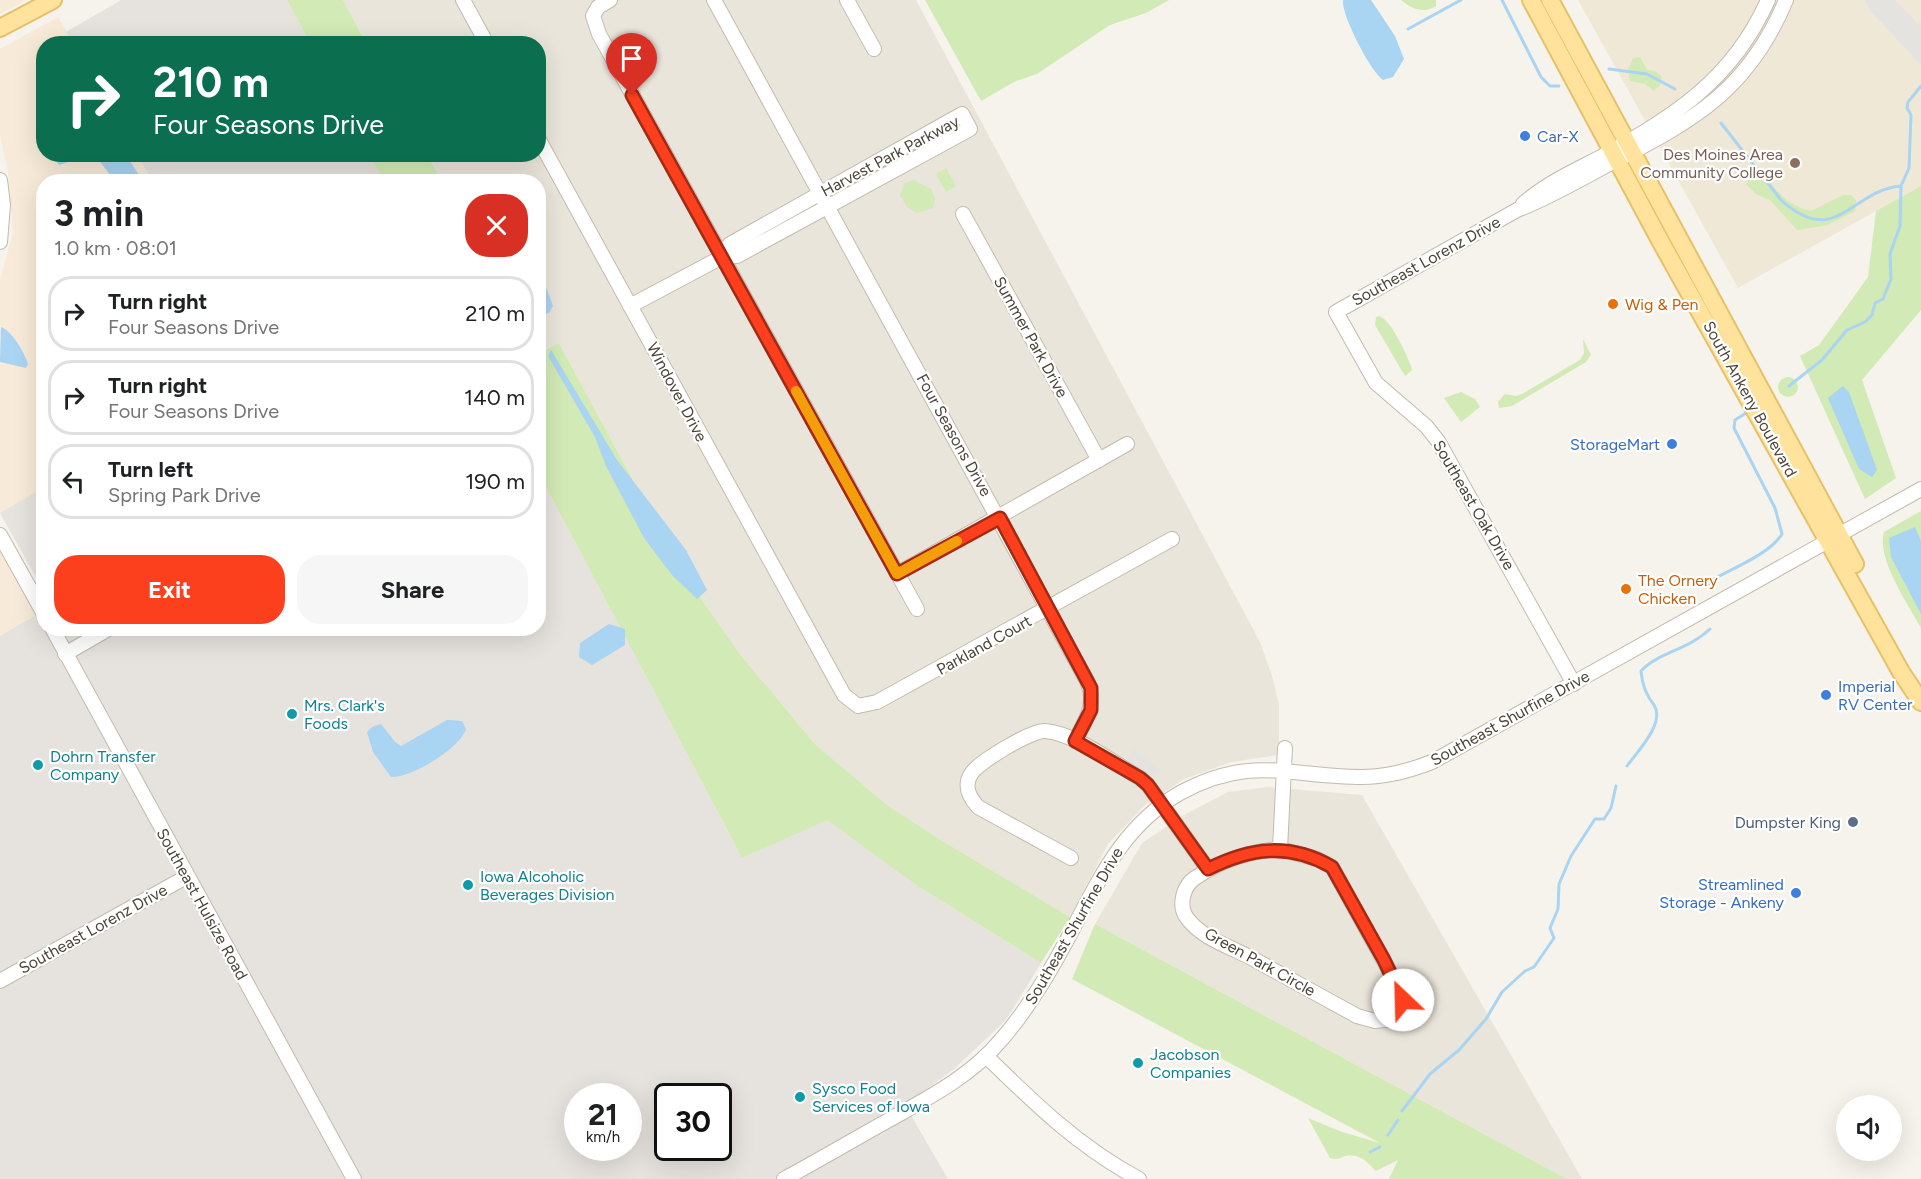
<!DOCTYPE html>
<html lang="en">
<head>
<meta charset="utf-8">
<style>
  body { margin:0; font-family:Figtree,sans-serif; background:#f6f6f6; color:#202124; height:100vh; display:flex; flex-direction:column; font-size:22px; white-space:nowrap }
  * { box-sizing:border-box; margin:0 }
  p { font-size:20px; color:#757577 }
  .icon { flex:none; width:33px; height:33px; fill:none; stroke:currentColor; stroke-width:2; stroke-linecap:round; stroke-linejoin:round }
  .map { position:relative; flex:1; overflow:hidden }
  .panel { position:absolute; left:36px; top:174px; width:510px; height:462px; display:flex; flex-direction:column; background:#fff; border-radius:24px; box-shadow:0 6px 24px #0002 }
  .panel>* { flex:none }
  .hud { position:absolute; left:36px; top:36px; width:510px; height:126px; border-radius:24px; box-shadow:0 6px 24px #0002; background:#0b6e4f; color:#fff; overflow:hidden }
  .controls { position:absolute; left:1836px; top:1095px; display:grid; gap:12px }
  .controls a { display:grid; place-items:center; width:66px; height:66px; border-radius:50%; background:#fff; box-shadow:0 6px 24px #0002; font-size:30px }
  .speed { position:absolute; left:564px; top:1083px; display:flex; gap:12px; font-size:30px; font-weight:700; text-align:center }
  .speed>* { display:grid; place-content:center; width:78px; height:78px; border-radius:50%; background:#fff; box-shadow:0 6px 24px #0002; line-height:1 }
  .speed small { font-size:15px; font-weight:400 }
  .speed .limit { border:3px solid #111; border-radius:9px; background:#fff; color:#111 }
  .pin { position:absolute; display:grid; place-items:center; width:51px; height:51px; color:#fff; margin:-62px -26px; border-radius:50% 50% 50% 0; rotate:-45deg; box-shadow:0 0 6px #0007 }
  .pin .icon { rotate:45deg }
  .me { position:absolute; width:66px; margin:-33px; rotate:336deg; stroke-linejoin:round; filter:drop-shadow(0 0 4px #0008) }
  .turn { display:flex; align-items:center; gap:21px; height:126px; padding:0 18px; font-size:27px }
  .turn .icon { width:78px; height:78px; stroke-width:2.5 }
  .turn b { display:block; font-size:42px; line-height:51px }
  .round { display:grid; place-items:center; flex:none; width:63px; height:63px; border-radius:24px; background:#f6f6f6 }
  .summary { display:flex; align-items:center; justify-content:space-between; height:102px; padding:0 18px }
  h1 { font-size:36px; font-weight:700; line-height:45px }
  .action { display:flex; gap:12px; margin-top:auto; padding:12px 18px }
  .action a { flex:1; height:69px; border-radius:24px; background:#fc3f1d; color:#fff; font-size:24px; font-weight:700; line-height:69px; text-align:center }
  .action a+a { background:#f6f6f6; color:#202124 }
  ul { padding:0; list-style:none }
  li { display:flex; align-items:center; gap:18px; height:75px; margin:0 12px 9px; padding:0 6px; border:3px solid #e0e0e0; border-radius:24px }
  li div { flex:1 }
  li b { display:block; font-size:22px }
  li em { font-style:normal }
  .map>svg:first-child { display:block }
  .residential { fill:#eae5da }
  .commercial { fill:#f7ead8 }
  .industrial { fill:#e6e2dd; fill-rule:evenodd }
  .education { fill:#efe8d6 }
  .green { fill:#d2eab5 }
  .parking { fill:#e5e3e0 }
  .water { fill:#a9d4f2 }
  .lines { fill:none; stroke-linecap:round; stroke-linejoin:round }
  .stream { stroke:#a9d4f2; stroke-width:3 }
  .minor-casing { stroke:#c2bbae; stroke-width:16 }
  .major-casing { stroke:#e6c16a; stroke-width:20 }
  .minor { stroke:#fff; stroke-width:14 }
  .major { stroke:#ffe39c; stroke-width:16 }
  .route-casing { stroke:#a42913; stroke-width:15 }
  .route { stroke:#fc3f1d; stroke-width:10 }
  .slow { stroke:#f59e0b; stroke-width:10 }
  .shop-dot { fill:#3f7fe0; stroke:#fff; stroke-width:2 }
  .education-dot { fill:#8d6e63; stroke:#fff; stroke-width:2 }
  .food-dot { fill:#e8710a; stroke:#fff; stroke-width:2 }
  .culture-dot { fill:#0f9aa8; stroke:#fff; stroke-width:2 }
  .service-dot { fill:#5c6f8a; stroke:#fff; stroke-width:2 }
  .labels { text-anchor:middle; dominant-baseline:central; stroke-width:4.5; stroke-linejoin:round; paint-order:stroke }
  .shop-label { font-size:16px; fill:#366cbe; stroke:#fff; text-anchor:start }
  .education-label { font-size:16px; fill:#785e54; stroke:#fff; text-anchor:end }
  .street-label { font-size:16px; fill:#4b4439; stroke:#fff }
  .food-label { font-size:16px; fill:#c56008; stroke:#fff; text-anchor:start }
  .culture-label { font-size:16px; fill:#0d838f; stroke:#fff; text-anchor:start }
  .service-label { font-size:16px; fill:#4e5e75; stroke:#fff; text-anchor:end }
</style>
</head>
<body>
<div class="map">
<svg width="1921" height="1179" viewBox="0 0 1921 1179">
  <rect width="100%" height="100%" fill="#f6f3ec"/>
  <!-- residential -->
  <g class="residential">
    <path d="M343 0H916L1260 642 1272 676 1279 705V755L1231 762 1184 779 1145 805 1108 844 1070 917 941 840 887 805 815 744 739 653 682 571 559 343 539 354 538 182 442 181 427 155 538 154V44L366 43Z"/>
    <path d="M1268 787 1362 795 1582 1179H1567L1095 924 1142 843 1184 815 1228 792Z"/>
  </g>
  <!-- commercial -->
  <g class="commercial">
    <path d="M0 0H26L0 14Z"/>
    <path d="M58 17 73 43 44 44V154L137 155 153 181 44 182 43 488 0 513V280L13 232 8 172 0 135V49Z"/>
    <path d="M0 550 37 615 0 636Z"/>
  </g>
  <!-- industrial -->
  <g class="industrial">
    <path d="M121 0H287L310 43H73L66 32Z"/>
    <path d="M137 155H369L384 181H153Z"/>
    <path d="M539 474 742 858 827 819 916 885 1041 963 1006 1020 954 1069 905 1105 948 1179H0V636L43 611 44 628H538ZM578 1096H628V1148H578ZM668 1096H718V1148H668Z"/>
    <path d="M43 488V590L0 513Z"/>
  </g>
  <!-- education -->
  <path class="education" d="M1578 0H1921V186L1738 288Z"/>
  <!-- green -->
  <g class="green">
    <path d="M287 0H343L366 43H310Z"/>
    <path d="M925 0H1169L1146 13 1110 25 1037 74 1016 81 981 101Z"/>
    <path d="M1401 0H1436V6C1425 14 1411 9 1401 0Z"/>
    <path d="M1640 57 1647 70 1655 71 1662 77 1660 85 1654 91 1645 84 1630 81 1628 69 1633 58Z"/>
    <path d="M369 155H427L442 181H384Z"/>
    <path d="M946 168 956 186 946 192 936 174Z"/>
    <path d="M1754 172H1762C1779 192 1784 204 1811 211L1843 195H1851L1856 200 1855 211 1828 225 1797 230 1770 200 1756 194 1746 184Z"/>
    <path d="M914 180 931 189 935 198 933 208 917 213 907 207 900 195 905 183Z"/>
    <path d="M1921 186V310L1862 380 1896 478 1865 499 1800 356 1819 345 1868 277 1876 211Z"/>
    <path d="M1379 316C1391 319 1406 354 1411 366L1412 370 1405 376 1375 325 1376 317Z"/>
    <path d="M1583 339 1591 355 1586 362 1512 406 1499 408 1498 402 1505 394 1516 396 1522 394 1580 360 1584 353Z"/>
    <path d="M559 343 682 571 739 653 815 744 887 805 941 840 1070 917 1041 963 916 885 827 820 742 858 539 474 538 354Z"/>
    <circle cx="1788" cy="387" r="10"/>
    <path d="M1461 392 1475 399 1480 407 1461 422 1444 398Z"/>
    <path d="M1921 511V628C1908 604 1876 558 1884 532Z"/>
    <path d="M1095 924 1567 1179H1389L1398 1160 1376 1171C1368 1163 1359 1152 1345 1156 1339 1159 1337 1160 1330 1158L1308 1118 1342 1132 1380 1143 1072 979Z"/>
  </g>
  <!-- parking -->
  <g class="parking">
    <path d="M1865 0H1895L1918 24 1921 22V65L1869 9Z"/>
    <path d="M1133 749 1161 769 1151 781 1125 763Z"/>
  </g>
  <!-- water -->
  <g class="water">
    <path d="M1343 0H1371L1395 36 1404 59 1393 77 1383 80C1370 71 1341 14 1343 0Z"/>
    <path d="M52 155H126L143 181H115L97 158 86 156 59 165Z"/>
    <path d="M539 268 553 306 549 313 539 316Z"/>
    <path d="M1 327C12 331 24 352 28 364L26 368 0 362Z"/>
    <path d="M551 350 617 460 686 550 707 590 697 599 672 575 644 538 606 466 595 437 548 356Z"/>
    <path d="M1843 386 1849 392 1877 470 1872 477 1859 469 1828 398Z"/>
    <path d="M1915 527 1921 541V614L1891 557 1889 538Z"/>
    <path d="M609 624 625 629V645L592 665 579 657 580 643Z"/>
    <path d="M447 720 462 721 466 729C460 748 412 778 391 777L373 752 367 732 372 727 381 724 395 742 401 746Z"/>
  </g>
  <g class="lines">
    <!-- stream -->
    <g class="stream">
      <path d="M1502 0 1541 77 1550 86H1559"/>
      <path d="M1408 29 1461 0"/>
      <path d="M1609 69 1647 74 1675 89"/>
      <path d="M1721 123 1781 200C1836 250 1851 190 1901 186"/>
      <path d="M1789 386 1822 360 1847 330 1865 322 1872 315 1875 303 1883 299 1891 279 1890 254 1900 226 1901 186 1909 168 1911 115 1907 108 1908 102 1921 86"/>
      <path d="M1708 586 1710 581C1731 569 1770 554 1782 534L1775 508 1734 428 1735 420 1746 413"/>
      <path d="M1627 766C1636 753 1666 723 1654 705 1646 695 1642 685 1641 671 1657 653 1688 650 1710 629"/>
      <path d="M1402 1111 1430 1074 1459 1050 1486 1019 1502 992 1525 971 1534 967 1554 938 1550 928 1558 909 1559 884 1571 856 1595 819H1604L1611 808 1616 786"/>
      <path d="M1388 1135 1398 1120"/>
      <path d="M1370 1152 1380 1147"/>
    </g>
    <!-- minor casing -->
    <g class="minor-casing">
      <g id="minor">
        <path d="M463 0 487 44"/>
        <path d="M610 0 598 7 593 16 599 34 917 609"/>
        <path d="M714 0 1087 681C1098 704 1085 721 1075 741"/>
        <path d="M847 0 874 49"/>
        <path d="M538 138 844 695 858 706 877 702 1172 539"/>
        <path d="M0 180 3 205 0 242"/>
        <path d="M1523 204C1545 184 1574 171 1601 157 1674 117 1733 79 1768 0"/>
        <path d="M963 214 1099 460"/>
        <path d="M630 306 722 257 737 256 970 129 962 114 730 244 722 257"/>
        <path d="M0 535 44 614"/>
        <path d="M897 574 1127 444"/>
        <path d="M52 628 354 1179"/>
        <path d="M65 654 110 628"/>
        <path d="M1574 684 1438 441 1426 426 1376 383 1336 312 1517 210C1551 197 1582 178 1615 161 1696 119 1749 89 1786 0"/>
        <path d="M1280 849 1317 859 1332 867 1401 992V1007L1392 1019 1375 1021 1357 1016C1324 998 1290 979 1257 961 1235 948 1203 940 1187 918 1178 906 1183 886 1195 878 1222 860 1248 851 1280 849Z"/>
        <path d="M1280 849 1285 748"/>
        <path d="M1071 858 978 807C970 798 963 787 971 774 978 762 1032 730 1045 731 1074 733 1114 763 1140 778L1148 785 1208 869"/>
        <path d="M0 981 186 877"/>
        <path d="M986 1056C1034 1103 1079 1147 1139 1179"/>
        <path d="M784 1179C819 1160 853 1140 887 1121 928 1098 970 1077 1001 1040 1028 1009 1049 974 1068 938 1098 882 1122 826 1180 793 1251 754 1289 777 1362 777 1386 777 1409 771 1432 762L1921 489"/>
      </g>
    </g>
    <!-- major casing -->
    <g class="major-casing">
      <g id="major">
        <path d="M1531 0 1662 244 1901 672 1921 702"/>
        <path d="M1550 0 1855 564"/>
        <path d="M0 28 53 0"/>
      </g>
    </g>
    <!-- minor -->
    <use href="#minor" class="minor"/>
    <!-- major -->
    <use href="#major" class="major"/>
  </g>
  <g class="lines">
    <!-- route casing -->
    <g class="route-casing">
      <path id="route" d="M632 95 897 574 1000 518 1091 688V710L1075 741 1140 778 1148 785 1208 869C1250 848 1289 842 1332 867L1384 960 1403 1000"/>
    </g>
    <!-- route -->
    <use href="#route" class="route"/>
    <!-- slow -->
    <path class="slow" d="M796 391 897 574 957 541"/>
  </g>
  <!-- markers -->
  <g class="shop-dot">
    <circle cx="1525" cy="136" r="6"/>
    <circle cx="1672" cy="444" r="6"/>
    <circle cx="1826" cy="695" r="6"/>
    <circle cx="1796" cy="893" r="6"/>
  </g>
  <circle class="education-dot" cx="1795" cy="163" r="6"/>
  <g class="food-dot">
    <circle cx="1613" cy="304" r="6"/>
    <circle cx="1626" cy="589" r="6"/>
  </g>
  <g class="culture-dot">
    <circle cx="292" cy="714" r="6"/>
    <circle cx="38" cy="765" r="6"/>
    <circle cx="468" cy="885" r="6"/>
    <circle cx="1138" cy="1063" r="6"/>
    <circle cx="800" cy="1097" r="6"/>
  </g>
  <circle class="service-dot" cx="1853" cy="822" r="6"/>
  <g class="labels">
    <!-- shop labels -->
    <g class="shop-label">
      <text x="1537" y="136">Car-X</text>
      <text x="1660" y="444" text-anchor="end">StorageMart</text>
      <text x="1838" y="686">Imperial<tspan x="1838" dy="18">RV Center</tspan></text>
      <text x="1784" y="884" text-anchor="end">Streamlined<tspan x="1784" dy="18">Storage - Ankeny</tspan></text>
    </g>
    <!-- education labels -->
    <g class="education-label">
      <text x="1783" y="154">Des Moines Area<tspan x="1783" dy="18">Community College</tspan></text>
    </g>
    <!-- street labels -->
    <g class="street-label">
      <text transform="translate(890 156) rotate(-28)">Harvest Park Parkway</text>
      <text transform="translate(1426 261) rotate(-29)">Southeast Lorenz Drive</text>
      <text transform="translate(1031 337) rotate(61)">Summer Park Drive</text>
      <text transform="translate(677 392) rotate(62)">Windover Drive</text>
      <text transform="translate(1750 399) rotate(61)">South Ankeny Boulevard</text>
      <text transform="translate(954 435) rotate(61)">Four Seasons Drive</text>
      <text transform="translate(1474 505) rotate(60)">Southeast Oak Drive</text>
      <text transform="translate(984 645) rotate(-29)">Parkland Court</text>
      <text transform="translate(1510 718) rotate(-29)">Southeast Shurfine Drive</text>
      <text transform="translate(202 904) rotate(61)">Southeast Hulsize Road</text>
      <text transform="translate(1074 926) rotate(-60)">Southeast Shurfine Drive</text>
      <text transform="translate(93 929) rotate(-29)">Southeast Lorenz Drive</text>
      <text transform="translate(1260 962) rotate(29)">Green Park Circle</text>
    </g>
    <!-- food labels -->
    <g class="food-label">
      <text x="1625" y="304">Wig &amp; Pen</text>
      <text x="1638" y="580">The Ornery<tspan x="1638" dy="18">Chicken</tspan></text>
    </g>
    <!-- culture labels -->
    <g class="culture-label">
      <text x="304" y="705">Mrs. Clark's<tspan x="304" dy="18">Foods</tspan></text>
      <text x="50" y="756">Dohrn Transfer<tspan x="50" dy="18">Company</tspan></text>
      <text x="480" y="876">Iowa Alcoholic<tspan x="480" dy="18">Beverages Division</tspan></text>
      <text x="1150" y="1054">Jacobson<tspan x="1150" dy="18">Companies</tspan></text>
      <text x="812" y="1088">Sysco Food<tspan x="812" dy="18">Services of Iowa</tspan></text>
    </g>
    <!-- service labels -->
    <g class="service-label">
      <text x="1841" y="822">Dumpster King</text>
    </g>
  </g>
</svg>
<div class="controls">
<a><svg class="icon" aria-label="sound" viewBox="0 0 24 24"><path d="M4 9h4l5-4v14l-5-4H4zM17 9q2 3 0 6"/></svg></a>
</div>
<div class="speed"><div>21<small>km/h</small></div><div class="limit">30</div></div>
<div class="pin" style="left:632px;top:95px;background:#d93025"><svg class="icon" aria-label="arrive" viewBox="0 0 24 24"><path d="M6 21V4h12l-3 4 3 4H6"/></svg></div>
<svg class="me" style="left:1403px;top:1000px" viewBox="-20 -20 40 40"><circle r="19" fill="#fff"/><path d="M0-13L10 11 0 6-10 11z" fill="#fc3f1d"/></svg>
<div class="hud">
<div class="turn"><svg class="icon" aria-label="right" viewBox="0 0 24 24"><path d="M7 20v-9h11M14 6l5 5-5 5"/></svg><div><b>210 m</b>Four Seasons Drive</div></div>
</div>
<section class="panel">
<div class="summary"><div><h1>3 min</h1><p>1.0 km · 08:01</p></div><a class="round" style="background:#d93025;color:#fff"><svg class="icon" aria-label="close" viewBox="0 0 24 24"><path d="M6 6l12 12M18 6L6 18"/></svg></a></div>
<ul>
<li><svg class="icon" aria-label="right" viewBox="0 0 24 24"><path d="M7 20v-9h11M14 6l5 5-5 5"/></svg><div><b>Turn right</b><p>Four Seasons Drive</p></div><em>210 m</em></li>
<li><svg class="icon" aria-label="right" viewBox="0 0 24 24"><path d="M7 20v-9h11M14 6l5 5-5 5"/></svg><div><b>Turn right</b><p>Four Seasons Drive</p></div><em>140 m</em></li>
<li><svg class="icon" aria-label="left" viewBox="0 0 24 24"><path d="M17 20v-9H6M10 6l-5 5 5 5"/></svg><div><b>Turn left</b><p>Spring Park Drive</p></div><em>190 m</em></li>
</ul>
<div class="action"><a>Exit</a><a>Share</a></div>
</section>
</div>
</body>
</html>
